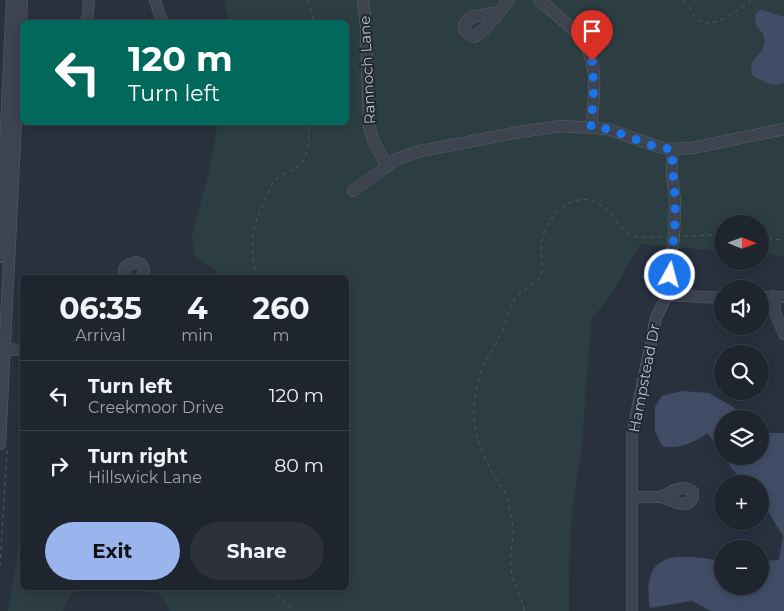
<!DOCTYPE html>
<html lang="en">
<head>
<meta charset="utf-8">
<style>
  body { margin:0; font-family:Montserrat,sans-serif; background:#2c313b; color:#f1f3f6; height:100vh; display:flex; flex-direction:column; font-size:19px; white-space:nowrap }
  * { box-sizing:border-box; margin:0 }
  p { font-size:16px; color:#a1a5aa }
  .icon { flex:none; width:28px; height:28px; fill:none; stroke:currentColor; stroke-width:2; stroke-linecap:round; stroke-linejoin:round }
  .map { position:relative; flex:1; overflow:hidden }
  .sheet { position:absolute; left:20px; top:275px; width:329px; height:315px; display:flex; flex-direction:column; background:#1f252f; border-radius:8px; box-shadow:0 2px 12px #0003,0 0 0 1px #3c424b }
  .sheet>* { flex:none }
  .banner { position:absolute; left:20px; top:20px; width:329px; height:105px; border-radius:8px; box-shadow:0 2px 12px #0003,0 0 0 1px #3c424b; background:#00695c; color:#fff; overflow:hidden }
  .needle { width:32px; rotate:91deg }
  .tools { position:absolute; left:714px; top:215px; display:grid; gap:10px }
  .tools a { display:grid; place-items:center; width:55px; height:55px; border-radius:50%; background:#1f252f; box-shadow:0 2px 12px #0003,0 0 0 1px #3c424b; font-size:25px }
  .pin { position:absolute; display:grid; place-items:center; width:42px; height:42px; color:#fff; margin:-51px -21px; border-radius:50% 50% 50% 0; rotate:-45deg; box-shadow:0 0 5px #0007 }
  .pin .icon { rotate:45deg }
  .me { position:absolute; width:55px; margin:-28px; rotate:7deg; stroke-linejoin:round; filter:drop-shadow(0 0 4px #0008) }
  .turn { display:flex; align-items:center; gap:18px; height:105px; padding:0 25px; font-size:22px }
  .turn .icon { width:65px; height:65px; stroke-width:2.5 }
  .turn b { display:block; font-size:35px; line-height:42px }
  .eta { display:flex; justify-content:space-evenly; align-items:center; height:85px; text-align:center }
  .eta b { font-size:30px; font-weight:700; line-height:35px }
  .button { display:flex; gap:10px; margin-top:auto; padding:10px 25px }
  .button a { flex:1; height:58px; border-radius:30px; background:#9ab4ee; color:#111; font-size:20px; font-weight:700; line-height:58px; text-align:center }
  .button a+a { background:#2c313b; color:#f1f3f6 }
  ul { padding:0; list-style:none }
  li { display:flex; align-items:center; gap:15px; height:70px; padding:0 25px; border-top:1px solid #3c424b }
  li div { flex:1 }
  li b { display:block; font-size:19px }
  li em { font-style:normal }
  .map>svg:first-child { display:block }
  .green { fill:#2c3e41 }
  .water { fill:#414d67 }
  .lines { fill:none; stroke-linecap:round; stroke-linejoin:round }
  .minor-casing { stroke:#5b616d; stroke-width:12 }
  .path { stroke:#4b5b5f; stroke-width:1; stroke-dasharray:4 4; stroke-linecap:butt }
  .minor { stroke:#3d434f; stroke-width:11 }
  .route { stroke:#1a73e8; stroke-width:9; stroke-dasharray:0 16.2 }
  .labels { text-anchor:middle; dominant-baseline:central; stroke-width:4; stroke-linejoin:round; paint-order:stroke }
  .street-label { font-size:15px; fill:#b9bfca; stroke:#212835 }
</style>
</head>
<body>
<div class="map">
<svg width="784" height="611" viewBox="0 0 784 611">
  <rect width="100%" height="100%" fill="#29313f"/>
  <!-- green -->
  <g class="green">
    <path d="M224 0H784V256L760 254V224H722V251L641 244 633 255 617 285 591 321 581 455 572 510 569 575V611H170L158 593 102 588H346V278L221 277 209 265 195 256 192 236 208 175 218 123 346 122V22H230Z"/>
    <path d="M22 528V588H94L71 593 63 611H8L21 529Z"/>
  </g>
  <!-- water -->
  <g class="water">
    <path d="M762 10 784 17V83C770 88 765 81 753 76 746 59 761 58 764 45 766 37 763 33 758 28 756 25 755 20 755 16L757 12Z"/>
    <path d="M682 391 709 393 735 408 739 419H722V455L708 433C694 442 679 450 662 446L655 431V407L662 396Z"/>
    <path d="M767 433H784V611H711L692 601 650 608C640 548 679 554 722 561V586H760V561L779 560 783 536 760 498V484H747L732 469 724 456H760V443Z"/>
  </g>
  <g class="lines">
    <!-- minor casing -->
    <g class="minor-casing">
      <g id="minor">
        <path d="M155 0 162 22"/>
        <path d="M363 0 366 26 369 126 374 142 387 166"/>
        <path d="M539 0C552 11 566 22 577 34 601 59 594 96 591 127"/>
        <path d="M499 12 471 17 464 25V30L468 34 474 37C488 29 499 12 509 0"/>
        <path d="M87 22 89 0"/>
        <path d="M353 191 397 159 416 152 519 132 562 126 608 129 659 147 669 149 692 148 784 129"/>
        <path d="M0 257 12 0"/>
        <path d="M126 278 124 270 126 266 136 262 141 264 144 269 143 278"/>
        <path d="M667 295 722 298"/>
        <path d="M773 296 776 315 784 334"/>
        <path d="M760 297H784"/>
        <path d="M0 349 22 350"/>
        <path d="M0 444 22 0"/>
        <path d="M632 497H661L677 503 687 504 693 498V492C684 483 671 492 661 497"/>
        <path d="M632 611V435L656 318 667 295 674 236 675 201 672 174V149"/>
      </g>
    </g>
    <!-- path -->
    <g class="path">
      <path d="M308 0 314 22"/>
      <path d="M684 0C689 6 693 15 698 20 713 31 741 8 752 0"/>
      <path d="M684 236 716 235 722 233"/>
      <path d="M760 238 784 240"/>
      <path d="M257 278 253 259V233L258 216 274 180C281 174 289 172 296 168 310 159 309 137 309 122"/>
      <path d="M0 566 7 450"/>
      <path d="M272 588 293 611"/>
      <path d="M524 611C523 598 514 588 512 575 509 561 512 548 513 534 513 523 510 511 508 500 505 490 498 483 493 474 473 437 468 413 481 372 486 358 496 346 502 332 507 321 509 307 516 297 523 288 537 285 541 274 544 267 541 256 541 248 542 228 557 204 578 200 594 197 607 208 616 220 620 225 622 231 628 234 639 240 653 236 665 237"/>
    </g>
    <!-- minor -->
    <use href="#minor" class="minor"/>
  </g>
  <g class="lines">
    <!-- route -->
    <path class="route" d="M592 61 594 87 591 127 608 129 659 148 672 149C672 167 674 183 675 201 676 226 672 251 670 275"/>
  </g>
  <g class="labels">
    <!-- street labels -->
    <g class="street-label">
      <text transform="translate(367 70) rotate(-93)">Rannoch Lane</text>
      <text transform="translate(644 378) rotate(-79)">Hampstead Dr</text>
    </g>
  </g>
</svg>
<div class="tools">
<a><svg class="needle" viewBox="-14 -14 28 28"><path d="M0-13l5 13h-10z" fill="#e53935"/><path d="M0 13l5-13h-10z" fill="#a1a5aa"/></svg></a>
<a><svg class="icon" aria-label="sound" viewBox="0 0 24 24"><path d="M4 9h4l5-4v14l-5-4H4zM17 9q2 3 0 6"/></svg></a>
<a><svg class="icon" aria-label="search" viewBox="0 0 24 24"><circle cx="10" cy="10" r="6"/><path d="M15 15l6 6"/></svg></a>
<a><svg class="icon" aria-label="layers" viewBox="0 0 24 24"><path d="M12 4l9 5-9 5-9-5zM3 14l9 5 9-5"/></svg></a>
<a>+</a>
<a>−</a>
</div>
<div class="pin" style="left:592px;top:61px;background:#d93025"><svg class="icon" aria-label="arrive" viewBox="0 0 24 24"><path d="M6 21V4h12l-3 4 3 4H6"/></svg></div>
<svg class="me" style="left:670px;top:275px" viewBox="-20 -20 40 40"><circle r="17" fill="#1a73e8" stroke="#fff" stroke-width="3"/><path d="M0-11L8 9 0 5-8 9z" fill="#fff"/></svg>
<div class="banner">
<div class="turn"><svg class="icon" aria-label="left" viewBox="0 0 24 24"><path d="M17 20v-9H6M10 6l-5 5 5 5"/></svg><div><b>120 m</b>Turn left</div></div>
</div>
<section class="sheet">
<div class="eta">
<div><b>06:35</b><p>Arrival</p></div>
<div><b>4</b><p>min</p></div>
<div><b>260</b><p>m</p></div>
</div>
<ul>
<li><svg class="icon" aria-label="left" viewBox="0 0 24 24"><path d="M17 20v-9H6M10 6l-5 5 5 5"/></svg><div><b>Turn left</b><p>Creekmoor Drive</p></div><em>120 m</em></li>
<li><svg class="icon" aria-label="right" viewBox="0 0 24 24"><path d="M7 20v-9h11M14 6l5 5-5 5"/></svg><div><b>Turn right</b><p>Hillswick Lane</p></div><em>80 m</em></li>
</ul>
<div class="button"><a>Exit</a><a>Share</a></div>
</section>
</div>
</body>
</html>
